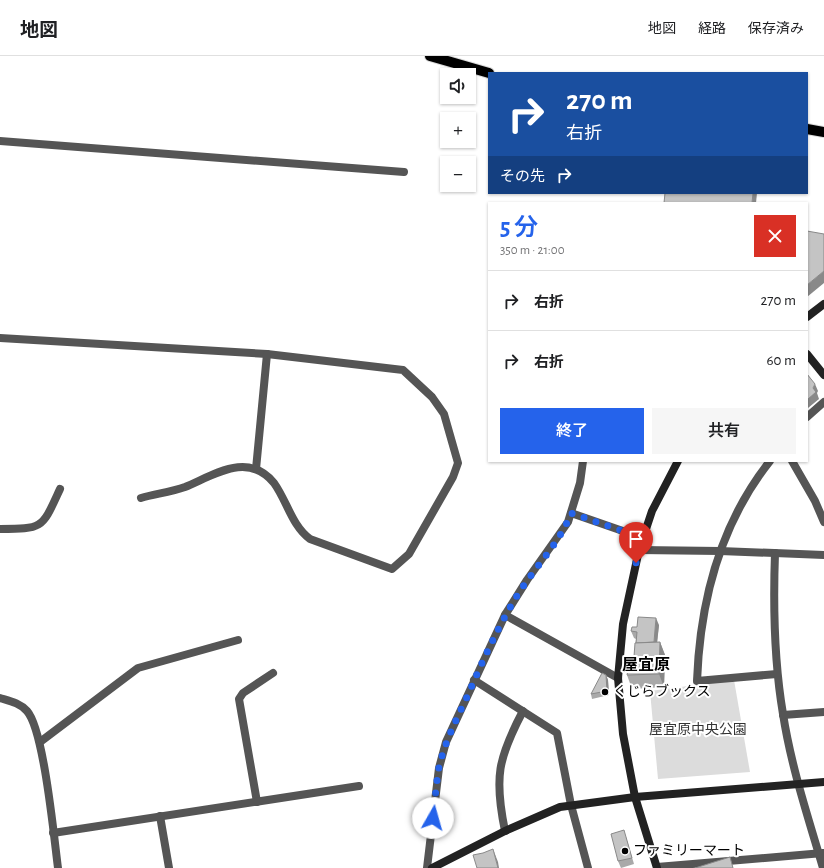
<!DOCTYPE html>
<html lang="ja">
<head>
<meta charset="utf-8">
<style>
  body { margin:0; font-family:"Alegreya Sans","Noto Sans JP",sans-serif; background:#f6f6f6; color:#202124; height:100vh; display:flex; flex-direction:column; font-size:15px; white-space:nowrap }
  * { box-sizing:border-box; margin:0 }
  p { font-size:13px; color:#757577 }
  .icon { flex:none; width:22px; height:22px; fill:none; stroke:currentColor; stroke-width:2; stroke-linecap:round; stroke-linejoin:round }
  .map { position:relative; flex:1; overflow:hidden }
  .sheet { position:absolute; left:488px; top:146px; width:320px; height:260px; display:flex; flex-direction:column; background:#fff; border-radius:0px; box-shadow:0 1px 3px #0004 }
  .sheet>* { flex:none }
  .top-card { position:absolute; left:488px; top:16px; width:320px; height:122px; border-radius:0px; box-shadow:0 1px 3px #0004; background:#1a4fa0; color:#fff; overflow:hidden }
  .tools { position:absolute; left:440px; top:12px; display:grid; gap:8px }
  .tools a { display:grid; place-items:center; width:36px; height:36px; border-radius:0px; background:#fff; box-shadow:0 1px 3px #0004; font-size:20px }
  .pin { position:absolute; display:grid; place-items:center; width:34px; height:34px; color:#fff; margin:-41px -17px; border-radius:50% 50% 50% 0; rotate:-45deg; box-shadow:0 0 4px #0007 }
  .pin .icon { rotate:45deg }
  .me { position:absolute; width:44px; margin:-22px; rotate:7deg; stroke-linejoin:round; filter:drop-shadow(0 0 3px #0008) }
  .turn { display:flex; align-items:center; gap:14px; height:84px; padding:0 12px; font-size:18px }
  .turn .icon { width:52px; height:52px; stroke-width:2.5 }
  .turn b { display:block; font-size:28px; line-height:34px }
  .then { display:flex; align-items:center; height:38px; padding:0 12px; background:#0003; gap:8px; font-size:15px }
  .round { display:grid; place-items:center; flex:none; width:42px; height:42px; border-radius:0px; background:#f6f6f6 }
  .summary { display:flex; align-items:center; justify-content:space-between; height:68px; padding:0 12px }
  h1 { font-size:24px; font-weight:600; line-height:30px; color:#2563eb }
  .primary-button { display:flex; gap:8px; margin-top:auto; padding:8px 12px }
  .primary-button a { flex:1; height:46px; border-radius:0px; background:#2563eb; color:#fff; font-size:16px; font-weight:600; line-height:46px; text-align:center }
  .primary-button a+a { background:#f6f6f6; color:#202124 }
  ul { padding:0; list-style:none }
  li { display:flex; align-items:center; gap:12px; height:60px; padding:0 12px; border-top:1px solid #e0e0e0 }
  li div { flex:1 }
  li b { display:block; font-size:15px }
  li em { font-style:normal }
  header { display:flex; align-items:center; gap:24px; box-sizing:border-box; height:56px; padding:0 20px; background:#fff; border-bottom:1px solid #e0e0e0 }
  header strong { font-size:19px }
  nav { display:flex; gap:22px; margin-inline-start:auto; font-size:14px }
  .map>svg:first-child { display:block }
  .green { fill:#dcdcdc }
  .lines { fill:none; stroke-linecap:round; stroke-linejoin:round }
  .primary-casing { stroke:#dbdbdb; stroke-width:12 }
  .street { stroke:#555; stroke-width:8 }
  .secondary { stroke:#222; stroke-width:8 }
  .primary { stroke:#000; stroke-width:10 }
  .wall { fill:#a9a9a9 }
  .shaded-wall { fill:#898989 }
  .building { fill:#c4c4c4; stroke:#898989 }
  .route { stroke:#2563eb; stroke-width:7; stroke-dasharray:0 12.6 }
  .poi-dot { fill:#000; stroke:#fff; stroke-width:1.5 }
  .labels { text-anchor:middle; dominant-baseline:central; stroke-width:4; stroke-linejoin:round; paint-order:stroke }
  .poi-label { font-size:14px; fill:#000; stroke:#fff; text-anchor:start }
  .park-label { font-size:14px; fill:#333; stroke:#fff }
  .quarter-label { font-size:16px; font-weight:bold; fill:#000; stroke:#fff }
</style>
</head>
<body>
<header>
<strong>地図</strong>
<nav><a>地図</a><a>経路</a><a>保存済み</a></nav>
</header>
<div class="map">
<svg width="824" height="812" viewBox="0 0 824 812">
  <rect width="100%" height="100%" fill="#fff"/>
  <!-- green -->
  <path class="green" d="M734 624 750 716 658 723 650 635Z"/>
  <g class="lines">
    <!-- primary casing -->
    <g class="primary-casing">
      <g id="primary">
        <path d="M430 0 489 17"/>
        <path d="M807 73 824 76"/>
      </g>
    </g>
    <!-- street -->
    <g class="street">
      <path d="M0 85 404 116"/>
      <path d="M0 282 267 298 403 314 432 341 444 358 458 407 453 421 409 498 392 513 310 483C292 470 287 445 274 427 248 395 214 419 185 431 171 436 155 438 141 442"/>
      <path d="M807 361 824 346"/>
      <path d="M770 405C720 468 700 546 697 625L777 618"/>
      <path d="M792 405 815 445 824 466"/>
      <path d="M256 413 267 298"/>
      <path d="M571 457 643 482"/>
      <path d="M0 473C44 473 42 472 60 433"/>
      <path d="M639 494 720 495 824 499"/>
      <path d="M775 497C773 552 774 605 783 658 791 710 808 761 823 812"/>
      <path d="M505 559 618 622"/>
      <path d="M474 624 557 677 571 749 588 812"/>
      <path d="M0 642C10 645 20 647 27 655 44 674 54 782 58 812"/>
      <path d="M783 659 824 656"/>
      <path d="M40 686 138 612 238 584"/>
      <path d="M257 746 239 643 243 637 273 617"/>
      <path d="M160 760 169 812"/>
      <path d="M505 775C494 722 498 702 523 655"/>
      <path d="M53 777 359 730"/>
      <path d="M657 811 823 797"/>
      <path d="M427 812 439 712 446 686 505 559 527 524 568 466 580 427 583 405"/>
    </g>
    <!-- secondary -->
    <g class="secondary">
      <path d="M807 261 824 248"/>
      <path d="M807 298 824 319"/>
      <path d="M432 812 505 775 560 751 635 741 824 726"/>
      <path d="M657 812 635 741 623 678 618 622 623 568 639 494 652 455 678 405"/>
    </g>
    <!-- primary -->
    <use href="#primary" class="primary"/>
  </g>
  <!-- wall -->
  <g class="wall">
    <path d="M659 569 657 586H660L665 599 664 631 632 633 627 619 633 614 636 583 634 582 631 575 637 571Z"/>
    <path d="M606 619 608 624 609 639 592 643 591 638Z"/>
    <path d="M626 781 634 808 621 812 618 805Z"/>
  </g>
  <!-- shaded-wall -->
  <g class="shaded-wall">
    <path d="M753 137H757L756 147H752Z"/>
    <path d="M824 215V227L807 241V229Z"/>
    <path d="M815 328 818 335 817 337 819 343 808 352 807 350V344Z"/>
    <path d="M656 562 659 569 656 597 654 590Z"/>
    <path d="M660 586 665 599 664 631 659 618Z"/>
    <path d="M606 619 608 624 609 639 607 635Z"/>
    <path d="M493 793 498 806 499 812H498Z"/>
  </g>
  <!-- building -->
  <g class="building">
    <path d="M665 137H753L752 147H664Z"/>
    <path d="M807 175 824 178V215L807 229Z"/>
    <path d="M807 318 815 328 813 332 816 336 807 344Z"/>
    <path d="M638 561 656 562 654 586 636 587 637 576 631 575 632 571H637Z"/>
    <path d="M660 586 659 618 627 619 628 614H633L635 587Z"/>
    <path d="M602 617 606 619 607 635 591 638Z"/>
    <path d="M624 774 632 802 618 805 611 778Z"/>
    <path d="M493 793 498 812H477L473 799 483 797Z"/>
    <path d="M730 801 733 812H695Z"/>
  </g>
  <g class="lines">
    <!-- route -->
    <path class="route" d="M433 762C435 746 436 728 439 711 445 686 456 664 467 641 482 606 498 571 518 538 535 511 560 487 571 457L643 482 636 507"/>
  </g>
  <!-- markers -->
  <g class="poi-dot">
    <circle cx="605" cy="636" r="4"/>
    <circle cx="625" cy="795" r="4"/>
  </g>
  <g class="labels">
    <!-- poi labels -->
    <g class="poi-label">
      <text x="613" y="636">くじらブックス</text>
      <text x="633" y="795">ファミリーマート</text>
    </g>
    <!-- park labels -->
    <g class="park-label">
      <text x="698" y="674">屋宜原中央公園</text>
    </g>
    <!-- quarter labels -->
    <g class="quarter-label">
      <text x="646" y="609">屋宜原</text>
    </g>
  </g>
</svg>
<div class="tools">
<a><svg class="icon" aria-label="sound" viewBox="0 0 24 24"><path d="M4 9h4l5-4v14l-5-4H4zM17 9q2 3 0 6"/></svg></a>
<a>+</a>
<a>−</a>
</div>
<div class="pin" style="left:636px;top:507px;background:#d93025"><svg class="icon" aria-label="arrive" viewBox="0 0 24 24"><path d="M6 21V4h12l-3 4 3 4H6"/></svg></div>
<svg class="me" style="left:433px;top:762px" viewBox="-20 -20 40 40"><circle r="19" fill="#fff"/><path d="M0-13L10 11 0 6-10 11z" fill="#2563eb"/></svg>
<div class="top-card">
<div class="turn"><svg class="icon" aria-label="right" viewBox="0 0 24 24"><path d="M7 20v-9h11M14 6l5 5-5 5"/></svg><div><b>270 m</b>右折</div></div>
<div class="then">その先<svg class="icon" aria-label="right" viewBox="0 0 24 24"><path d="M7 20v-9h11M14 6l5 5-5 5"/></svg></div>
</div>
<section class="sheet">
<div class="summary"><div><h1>5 分</h1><p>350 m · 21:00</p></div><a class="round" style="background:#d93025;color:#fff"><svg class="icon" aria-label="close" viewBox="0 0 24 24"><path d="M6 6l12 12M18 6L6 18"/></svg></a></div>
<ul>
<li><svg class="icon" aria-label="right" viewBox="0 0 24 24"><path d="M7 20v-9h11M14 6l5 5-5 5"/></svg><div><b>右折</b></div><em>270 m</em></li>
<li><svg class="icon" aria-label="right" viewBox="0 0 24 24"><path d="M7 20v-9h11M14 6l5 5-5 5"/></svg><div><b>右折</b></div><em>60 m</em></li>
</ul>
<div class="primary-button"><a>終了</a><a>共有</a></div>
</section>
</div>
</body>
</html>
